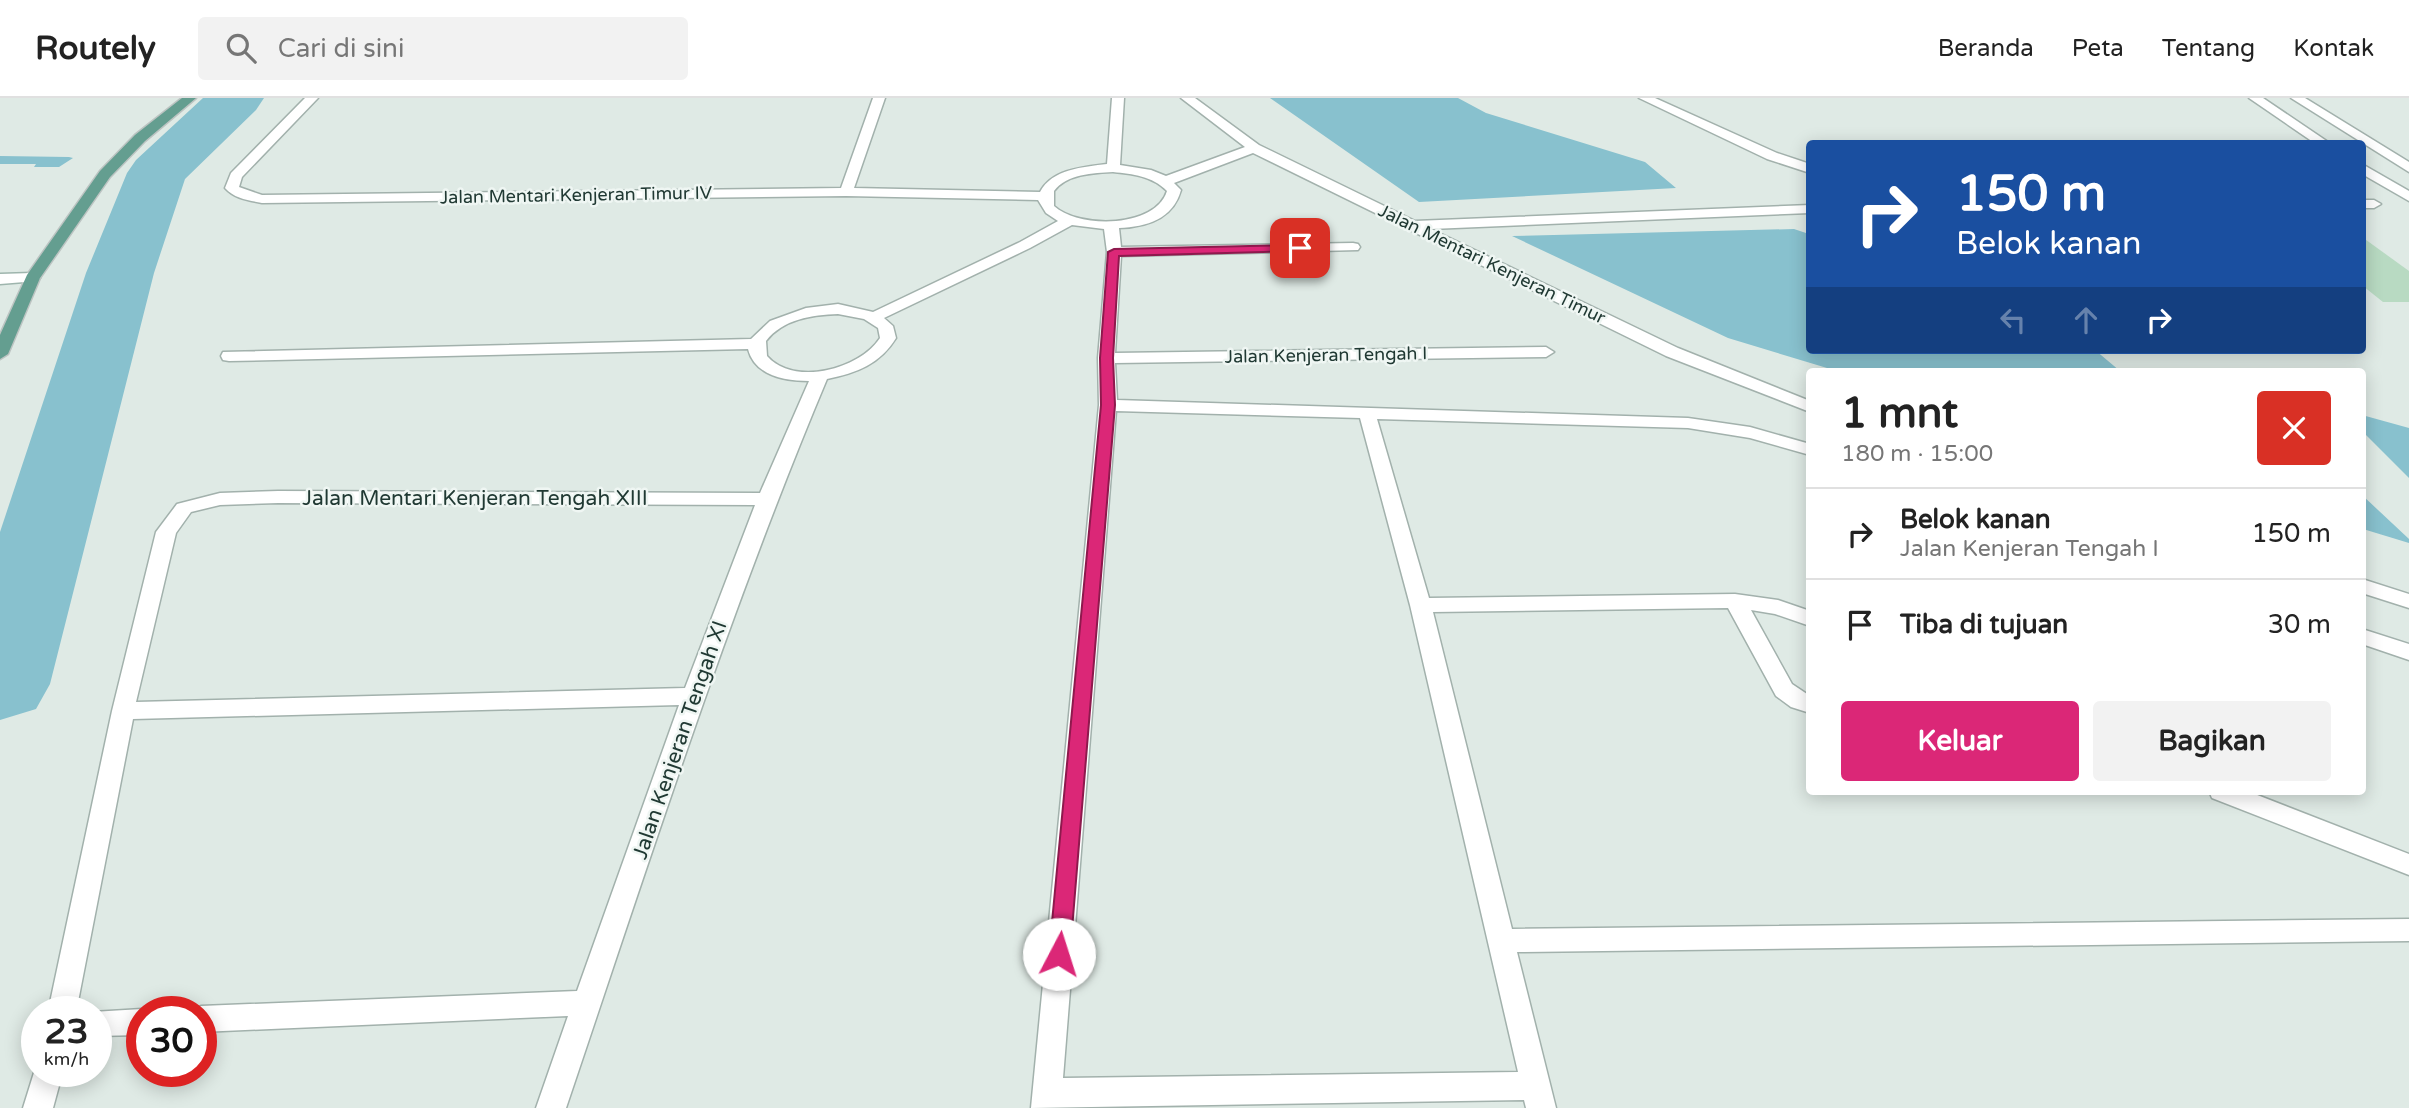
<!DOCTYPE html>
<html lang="id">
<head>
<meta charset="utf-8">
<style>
  body { margin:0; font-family:"Varela Round",sans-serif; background:#f2f2f2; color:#222; height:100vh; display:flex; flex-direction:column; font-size:26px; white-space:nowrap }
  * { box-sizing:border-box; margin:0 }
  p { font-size:23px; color:#767676 }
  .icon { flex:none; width:38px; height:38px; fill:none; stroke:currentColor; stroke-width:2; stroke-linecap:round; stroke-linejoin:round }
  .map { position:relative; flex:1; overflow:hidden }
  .sheet { position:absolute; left:1806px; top:270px; width:560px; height:427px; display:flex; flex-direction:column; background:#fff; border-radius:7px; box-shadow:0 4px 18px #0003 }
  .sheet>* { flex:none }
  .hud { position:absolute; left:1806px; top:42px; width:560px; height:214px; border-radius:7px; box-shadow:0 4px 18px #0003; background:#1a4fa0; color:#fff; overflow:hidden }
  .speed { position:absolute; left:21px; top:898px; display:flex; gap:14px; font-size:35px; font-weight:700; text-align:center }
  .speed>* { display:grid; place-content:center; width:91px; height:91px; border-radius:50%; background:#fff; box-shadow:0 4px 18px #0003; line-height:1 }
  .speed small { font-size:18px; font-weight:400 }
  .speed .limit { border:10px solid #d22; background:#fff; color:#111 }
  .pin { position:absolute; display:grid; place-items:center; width:60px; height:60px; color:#fff; margin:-30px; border-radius:14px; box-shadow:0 4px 10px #0006 }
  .me { position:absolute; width:77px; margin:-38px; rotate:5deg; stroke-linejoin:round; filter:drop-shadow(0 0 5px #0008) }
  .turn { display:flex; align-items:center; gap:24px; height:147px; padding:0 35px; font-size:32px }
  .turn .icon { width:91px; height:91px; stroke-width:2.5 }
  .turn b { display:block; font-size:49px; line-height:60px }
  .lanes { display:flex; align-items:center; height:66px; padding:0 35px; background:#0003; justify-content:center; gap:35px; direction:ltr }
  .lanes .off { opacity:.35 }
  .round { display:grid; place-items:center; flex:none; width:74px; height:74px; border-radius:7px; background:#f2f2f2 }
  .overview { display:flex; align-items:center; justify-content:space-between; height:119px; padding:0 35px }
  h1 { font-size:42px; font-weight:700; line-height:52px }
  .action { display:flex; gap:14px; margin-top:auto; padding:14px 35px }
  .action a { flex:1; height:80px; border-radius:7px; background:#db2777; color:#fff; font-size:28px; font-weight:700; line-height:80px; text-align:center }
  .action a+a { background:#f2f2f2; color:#222 }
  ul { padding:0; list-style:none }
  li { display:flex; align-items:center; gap:21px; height:91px; padding:0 35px; border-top:2px solid #e0e0e0 }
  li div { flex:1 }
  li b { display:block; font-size:26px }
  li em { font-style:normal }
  header { display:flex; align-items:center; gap:42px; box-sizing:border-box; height:98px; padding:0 35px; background:#fff; border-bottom:2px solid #e0e0e0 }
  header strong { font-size:33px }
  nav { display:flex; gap:38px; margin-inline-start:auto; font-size:24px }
  .search { width:490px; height:63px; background:#f2f2f2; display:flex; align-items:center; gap:18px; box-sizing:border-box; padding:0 24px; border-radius:7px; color:#767676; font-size:26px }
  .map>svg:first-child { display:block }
  .green { fill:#b8dac2 }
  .water { fill:#88c1ce }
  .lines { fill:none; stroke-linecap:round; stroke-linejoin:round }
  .river { fill:#88c1ce; fill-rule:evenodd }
  .street-casing { stroke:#a2b1ac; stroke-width:3 }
  .secondary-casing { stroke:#9eb5ad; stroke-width:3 }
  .primary-casing { stroke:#bcc4c2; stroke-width:3 }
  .street { fill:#fff; fill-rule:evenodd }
  .secondary { fill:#fff; fill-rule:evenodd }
  .primary { fill:#649e90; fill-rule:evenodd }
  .route { fill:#db2777; stroke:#8e194d; stroke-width:2 }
  .labels { text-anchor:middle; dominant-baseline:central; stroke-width:5; stroke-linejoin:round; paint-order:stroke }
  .far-street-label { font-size:18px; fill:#203933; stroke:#eff6f3 }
  .street-label { font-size:21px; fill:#203933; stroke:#eff6f3 }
</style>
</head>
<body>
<header>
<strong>Routely</strong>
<div class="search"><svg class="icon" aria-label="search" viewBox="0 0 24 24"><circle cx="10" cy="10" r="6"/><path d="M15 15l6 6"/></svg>Cari di sini</div>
<nav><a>Beranda</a><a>Peta</a><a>Tentang</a><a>Kontak</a></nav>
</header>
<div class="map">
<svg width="2409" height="1010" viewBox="0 0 2409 1010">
  <rect width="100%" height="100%" fill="#dfeae5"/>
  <!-- green -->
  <path class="green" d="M2362 139 2409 173V204H2383L2363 188Z"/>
  <!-- water -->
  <g class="water">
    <path d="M1270 0H1458L1486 15 1645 64 1676 90 1419 104Z"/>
    <path d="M0 58 69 59 73 60 59 69H34L36 66H0Z"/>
    <path d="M1794 131 1809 136 1810 252H2095L2120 273H1837L1728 240 1512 138Z"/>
    <path d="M2362 317 2409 330V380L2363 334Z"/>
    <path d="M2362 397 2409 441V445L2363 431Z"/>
  </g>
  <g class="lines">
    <!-- river -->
    <path class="river" d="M203 0H264L256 12 185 81 154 175 50 586 36 611 0 622V434L86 175 127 75 136 62Z"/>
    <!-- street casing -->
    <g class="street-casing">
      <g id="street">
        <path d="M305 0H318L242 79 239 89 262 97 841 90 873 0H885L854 90 1040 94C1052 71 1083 69 1107 66L1112 0H1124L1120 67 1151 72 1166 78 1245 49 1181 0H1195L1259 47 1415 123 1810 107V115L1431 131 1678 250 1810 303V314L1666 258 1253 55 1174 85 1181 92C1173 121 1147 129 1119 130L1121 149 1353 145 1358 146 1360 149 1358 152 1121 158 1115 255 1546 249 1554 254 1546 259 1115 265 1117 302 1688 320 1750 329 1810 346V357L1750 340 1688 330 1377 321 1429 500 1735 496 1778 502 1810 513V528L1775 516 1751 512 1792 586 1810 598V615L1791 609 1776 598 1728 510 1433 514 1512 831 2409 821V843L1517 854 1556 1010H1526L1524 1002 1031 1010 1099 307 1098 260 1107 154 1104 131 1072 127 1030 150 884 220 893 228 896 240C880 266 857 275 827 281 727 519 648 767 566 1010H536L568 918 201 934V914H190L201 908 577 893 679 607 133 621 76 914H48L112 613 156 434 177 406 220 395 278 393 760 395 809 283C785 283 755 278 748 251L229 263 223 262 221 258 223 254 751 241 770 223 806 210 838 206 873 214 1020 144 1058 123 1046 115 1038 102 846 98 262 105C248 102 235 101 225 90L231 75ZM1113 74C1133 76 1152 78 1167 93 1156 130 1079 131 1054 108V93C1067 76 1093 75 1113 74ZM838 216 864 221 878 230 880 240C860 271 794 289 767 258L766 243C783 221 812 217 838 216ZM1116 313 1360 320 1410 507 1518 974 1063 980ZM278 405 755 407 685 590 136 604 176 435 191 414 220 407Z"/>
        <path d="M1639 0H1655L1777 55 1810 66V75L1767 61Z"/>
        <path d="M2249 0H2263L2331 46H2316Z"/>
        <path d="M2291 0H2305L2409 64V74Z"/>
        <path d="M2362 66 2409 93V103L2362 76Z"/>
        <path d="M2362 102H2374L2381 106 2374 110H2362Z"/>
        <path d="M2362 481 2409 496V510L2362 495Z"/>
        <path d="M2362 531 2409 546V562L2362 546Z"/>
        <path d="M2209 693H2247L2409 756V777L2212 700Z"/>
        <path d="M142 911 148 914H142V937L96 938V914H92Z"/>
        <path d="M37 965V973H63L53 1010H23Z"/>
      </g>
    </g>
    <!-- secondary casing -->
    <g class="secondary-casing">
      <path id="secondary" d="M32 175 40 180 37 183 0 186V176Z"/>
    </g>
    <!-- primary casing -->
    <g class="primary-casing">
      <path id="primary" d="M182 0H196L145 43 110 79 40 180 8 256 0 261V237L27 177 100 73 135 37Z"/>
    </g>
    <!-- street -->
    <use href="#street" class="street"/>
    <!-- secondary -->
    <use href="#secondary" class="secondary"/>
    <!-- primary -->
    <use href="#primary" class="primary"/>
  </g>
  <!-- route -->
  <path class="route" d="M1300 147 1305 150 1304 153 1119 158 1113 260 1115 307 1070 856 1067 863 1059 865 1052 863 1049 856 1101 307 1100 260 1108 154 1114 151Z"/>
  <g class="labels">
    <!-- far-street labels -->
    <g class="far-street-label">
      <text transform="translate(576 97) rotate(-1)">Jalan Mentari Kenjeran Timur IV</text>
      <text transform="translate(1492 166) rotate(26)">Jalan Mentari Kenjeran Timur</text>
      <text transform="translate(1326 257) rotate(-1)">Jalan Kenjeran Tengah I</text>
    </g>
    <!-- street labels -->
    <g class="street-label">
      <text x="475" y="400">Jalan Mentari Kenjeran Tengah XIII</text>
      <text transform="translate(680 642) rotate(-71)">Jalan Kenjeran Tengah XI</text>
    </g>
  </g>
</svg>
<div class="speed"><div>23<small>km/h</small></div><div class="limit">30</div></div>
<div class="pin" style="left:1300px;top:150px;background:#d93025"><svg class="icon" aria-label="arrive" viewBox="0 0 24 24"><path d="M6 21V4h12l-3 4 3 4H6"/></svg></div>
<svg class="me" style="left:1059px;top:856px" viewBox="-20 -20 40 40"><circle r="19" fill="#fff"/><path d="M0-13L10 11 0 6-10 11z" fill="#db2777"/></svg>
<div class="hud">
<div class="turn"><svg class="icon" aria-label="right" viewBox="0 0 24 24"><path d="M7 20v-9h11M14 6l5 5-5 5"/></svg><div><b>150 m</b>Belok kanan</div></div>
<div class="lanes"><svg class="icon off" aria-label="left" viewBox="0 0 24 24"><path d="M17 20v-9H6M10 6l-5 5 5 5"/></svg><svg class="icon off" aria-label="ahead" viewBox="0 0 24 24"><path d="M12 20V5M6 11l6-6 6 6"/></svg><svg class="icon" aria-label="right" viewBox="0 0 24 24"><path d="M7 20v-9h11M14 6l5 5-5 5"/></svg></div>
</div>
<section class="sheet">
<div class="overview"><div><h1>1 mnt</h1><p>180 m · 15:00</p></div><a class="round" style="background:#d93025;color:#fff"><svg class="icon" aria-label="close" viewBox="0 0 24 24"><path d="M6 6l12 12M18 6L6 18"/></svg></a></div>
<ul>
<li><svg class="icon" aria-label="right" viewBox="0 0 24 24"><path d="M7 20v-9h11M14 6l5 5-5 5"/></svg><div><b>Belok kanan</b><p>Jalan Kenjeran Tengah I</p></div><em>150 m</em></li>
<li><svg class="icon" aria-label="arrive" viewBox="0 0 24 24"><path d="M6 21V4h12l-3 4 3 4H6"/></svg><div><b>Tiba di tujuan</b></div><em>30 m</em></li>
</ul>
<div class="action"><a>Keluar</a><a>Bagikan</a></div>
</section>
</div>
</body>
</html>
